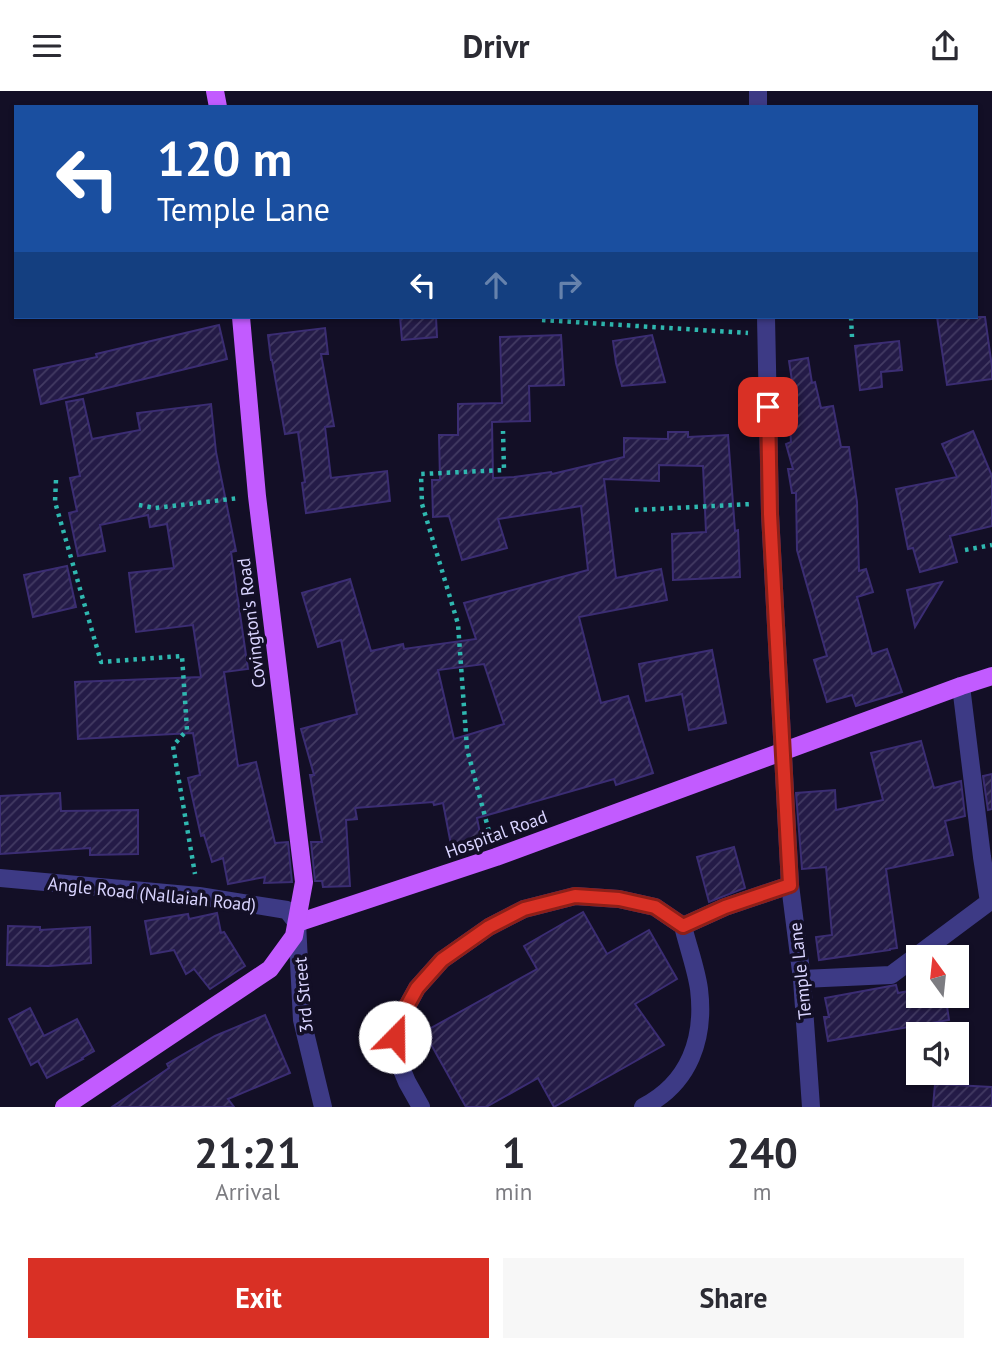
<!DOCTYPE html>
<html lang="en">
<head>
<meta charset="utf-8">
<style>
  body { margin:0; font-family:"PT Sans",sans-serif; background:#f7f7f7; color:#2b2b33; height:100vh; display:flex; flex-direction:column; font-size:26px; white-space:nowrap }
  * { box-sizing:border-box; margin:0 }
  p { font-size:23px; color:#7c7c81 }
  .icon { flex:none; width:38px; height:38px; fill:none; stroke:currentColor; stroke-width:2; stroke-linecap:round; stroke-linejoin:round }
  .map { position:relative; height:1016px; overflow:hidden }
  .sheet { display:flex; flex-direction:column; background:#fff; flex:1 }
  .sheet>* { flex:none }
  .top-card { position:absolute; left:14px; top:14px; width:964px; height:214px; border-radius:0px; box-shadow:0 2px 5px #0004; background:#1a4fa0; color:#fff; overflow:hidden }
  .needle { width:46px; rotate:345deg }
  .controls { position:absolute; left:906px; top:854px; display:grid; gap:14px }
  .controls a { display:grid; place-items:center; width:63px; height:63px; border-radius:0px; background:#fff; box-shadow:0 2px 5px #0004; font-size:35px }
  .pin { position:absolute; display:grid; place-items:center; width:60px; height:60px; color:#fff; margin:-30px; border-radius:14px; box-shadow:0 4px 10px #0006 }
  .me { position:absolute; width:77px; margin:-38px; rotate:22deg; stroke-linejoin:round; filter:drop-shadow(0 0 5px #0008) }
  .turn { display:flex; align-items:center; gap:24px; height:147px; padding:0 28px; font-size:32px }
  .turn .icon { width:91px; height:91px; stroke-width:2.5 }
  .turn b { display:block; font-size:49px; line-height:60px }
  .lanes { display:flex; align-items:center; height:66px; padding:0 28px; background:#0003; justify-content:center; gap:35px; direction:ltr }
  .lanes .off { opacity:.35 }
  .eta { display:flex; justify-content:space-evenly; align-items:center; height:119px; text-align:center }
  .eta b { font-size:42px; font-weight:700; line-height:49px }
  .action { display:flex; gap:14px; margin-top:auto; padding:14px 28px }
  .action a { flex:1; height:80px; border-radius:0px; background:#d93025; color:#fff; font-size:28px; font-weight:700; line-height:80px; text-align:center }
  .action a+a { background:#f7f7f7; color:#2b2b33 }
  header { display:flex; justify-content:space-between; align-items:center; height:91px; padding:0 28px; background:#fff; font-size:32px; font-weight:700 }
  .map>svg:first-child { display:block }
  .building { fill:url(#building-hatch); stroke:#3b2d73; stroke-width:2; fill-rule:evenodd }
  .lines { fill:none; stroke-linecap:round; stroke-linejoin:round }
  .path { stroke:#2fb8b0; stroke-width:4.5; stroke-dasharray:3.5 5; stroke-linecap:butt }
  .minor { stroke:#3d3a85; stroke-width:18 }
  .major { stroke:#c25bff; stroke-width:18 }
  .route-casing { stroke:#8d1f18; stroke-width:18 }
  .route { stroke:#d93025; stroke-width:12 }
  .labels { text-anchor:middle; dominant-baseline:central; stroke-width:7; stroke-linejoin:round; paint-order:stroke }
  .street-label { font-size:18px; fill:#d9d4ff; stroke:#130f26 }
</style>
</head>
<body>
<header><svg class="icon" aria-label="menu" viewBox="0 0 24 24"><path d="M4 6h16M4 12h16M4 18h16"/></svg>Drivr<svg class="icon" aria-label="share" viewBox="0 0 24 24"><path d="M12 15V3M7 8l5-5 5 5M5 13v7h14v-7"/></svg></header>
<div class="map">
<svg width="992" height="1016" viewBox="0 0 992 1016">
  <defs>
    <pattern id="building-hatch" width="6" height="6" patternUnits="userSpaceOnUse" patternTransform="scale(1.75)"><rect width="6" height="6" fill="#241b47"/><path d="M-1 1l2-2M0 6l6-6M5 7l2-2" fill="none" stroke="#433b63"/></pattern>
  </defs>
  <rect width="100%" height="100%" fill="#130f26"/>
  <!-- building -->
  <g class="building">
    <path d="M400 226H436L437 246 402 249Z"/>
    <path d="M937 226H985L992 276V288L947 294Z"/>
    <path d="M219 234 227 268 41 313 34 279 97 266 96 263Z"/>
    <path d="M325 237 328 263H321L334 335 325 336 331 387 387 380 390 410 306 422 302 392 305 391 298 341 285 343 272 269H271L268 244Z"/>
    <path d="M561 244 564 294 529 295 530 330 492 331 493 387 514 386 551 381 552 383 624 366V347L668 348V341H688V346L728 344 735 440 738 439 740 486 673 489 672 443 706 441 703 375 659 374V390L604 388 616 487 661 478 667 509 579 526 601 612 628 605 653 682 616 694 614 688 477 727 482 753 452 759 443 712 434 714 433 711 355 717 357 728 346 729 350 795 323 796 322 790H315L311 751H322L310 684H314L301 638 357 623 341 549 318 556 302 502 350 488 371 560 403 553 404 558 476 548 464 512 588 479 581 415 498 428 507 457 462 469 449 425 433 426 432 389H440L439 344H458V313L502 312 500 246ZM484 573 504 633 454 648 438 579Z"/>
    <path d="M652 244 665 291 622 295 616 272 613 250Z"/>
    <path d="M899 250 902 279 881 281 882 296 860 299 855 255Z"/>
    <path d="M808 267 812 292 815 291 821 317 833 315 841 356H849L857 411 859 480 866 478 873 501 857 506 872 563 887 558 902 601 856 615 852 604 827 611 814 569 827 565 797 459 796 402H792L788 378H793L786 353 791 351 789 322 796 321 791 297 793 296 789 270Z"/>
    <path d="M83 308 92 348 140 339 137 322 211 313 216 361 236 460 231 461 248 578 224 581 238 675 256 671 275 752 288 751 292 791 264 792 265 786 228 793 223 767 212 771 204 744 201 745 188 687 200 684 193 642 78 648 75 591 201 586 193 534 136 541 129 482 174 477 167 433 150 436 148 424 100 434 105 460 78 465 69 422 77 420 70 387 80 385 66 311Z"/>
    <path d="M973 340 992 385V435L950 445 957 471 920 481 913 457 908 458 896 398 957 386 942 353Z"/>
    <path d="M67 475 76 516 33 526 24 484Z"/>
    <path d="M942 491 915 536 907 499Z"/>
    <path d="M712 559 726 632 689 639 682 603 646 610 639 573Z"/>
    <path d="M921 650 934 697 961 690 965 725 945 730 953 764 886 778 897 857 890 858V859L819 869 816 846 832 844 826 776 802 778 796 702 835 699 836 719 883 709 871 662Z"/>
    <path d="M992 683V718L988 719 983 685Z"/>
    <path d="M60 702 61 720 138 719V763L90 764V757L0 763V705Z"/>
    <path d="M734 756 745 797 709 811 697 766Z"/>
    <path d="M583 821 607 863 649 839 677 888 635 913 664 954 554 1016 538 987 486 1016H466L424 941 537 878 524 855Z"/>
    <path d="M217 822 221 842 224 841 245 875 210 898 194 878 186 883 174 859 151 863 145 830 188 823 189 828Z"/>
    <path d="M8 835 40 836V839L90 836 91 872 48 875 7 874Z"/>
    <path d="M896 894 898 902 919 898V905H924L925 911 946 908 949 929 828 950 824 926H829L825 907Z"/>
    <path d="M30 917 44 945 77 928 94 960 82 967 83 968 47 987 38 970 31 974 9 928Z"/>
    <path d="M265 924 290 982 228 1008 234 1016H112L169 977 167 973 215 945Z"/>
    <path d="M935 993 992 996V1016H933Z"/>
  </g>
  <g class="lines">
    <!-- path -->
    <g class="path">
      <path d="M851 226 852 246"/>
      <path d="M542 229 748 242"/>
      <path d="M56 389 55 411 101 571 182 565 187 639 173 655 195 783"/>
      <path d="M139 414 155 417 239 407"/>
      <path d="M635 419 752 413"/>
      <path d="M965 459 992 454"/>
      <path d="M491 748 467 658 458 533 422 413 421 383 504 379 503 340"/>
    </g>
    <!-- minor -->
    <g class="minor">
      <path d="M758 0V16"/>
      <path d="M766 226 770 423 790 794 802 888 811 1016"/>
      <path d="M0 787 199 805 287 819 297 832 302 929 323 1016"/>
      <path d="M683 835 725 816 790 794"/>
      <path d="M802 888 891 884 989 811 982 766 961 595"/>
      <path d="M421 1016 407 991 397 967 395 946 400 928 417 897 442 869 489 836 524 818 575 805 619 808 655 816 683 835C688 856 696 877 699 898 705 947 690 992 643 1016"/>
    </g>
    <!-- major -->
    <g class="major">
      <path d="M215 0 218 16"/>
      <path d="M297 832 496 766 961 595 992 585"/>
      <path d="M64 1016 270 878 294 845 304 791 257 405 241 226"/>
    </g>
  </g>
  <g class="lines">
    <!-- route casing -->
    <g class="route-casing">
      <path id="route" d="M395 946 400 928 417 897 442 869 489 836 524 818 575 805 619 808 655 816 683 835 725 816 790 794 770 423 768 316"/>
    </g>
    <!-- route -->
    <use href="#route" class="route"/>
  </g>
  <g class="labels">
    <!-- street labels -->
    <g class="street-label">
      <text transform="translate(251 532) rotate(-97)">Covington's Road</text>
      <text transform="translate(496 743) rotate(-20)">Hospital Road</text>
      <text transform="translate(152 803) rotate(6)">Angle Road (Nallaiah Road)</text>
      <text transform="translate(800 880) rotate(-96)">Temple Lane</text>
      <text transform="translate(303 904) rotate(-95)">3rd Street</text>
    </g>
  </g>
</svg>
<div class="controls">
<a><svg class="needle" viewBox="-14 -14 28 28"><path d="M0-13l5 13h-10z" fill="#e53935"/><path d="M0 13l5-13h-10z" fill="#7c7c81"/></svg></a>
<a><svg class="icon" aria-label="sound" viewBox="0 0 24 24"><path d="M4 9h4l5-4v14l-5-4H4zM17 9q2 3 0 6"/></svg></a>
</div>
<div class="pin" style="left:768px;top:316px;background:#d93025"><svg class="icon" aria-label="arrive" viewBox="0 0 24 24"><path d="M6 21V4h12l-3 4 3 4H6"/></svg></div>
<svg class="me" style="left:395px;top:946px" viewBox="-20 -20 40 40"><circle r="19" fill="#fff"/><path d="M0-13L10 11 0 6-10 11z" fill="#d93025"/></svg>
<div class="top-card">
<div class="turn"><svg class="icon" aria-label="left" viewBox="0 0 24 24"><path d="M17 20v-9H6M10 6l-5 5 5 5"/></svg><div><b>120 m</b>Temple Lane</div></div>
<div class="lanes"><svg class="icon" aria-label="left" viewBox="0 0 24 24"><path d="M17 20v-9H6M10 6l-5 5 5 5"/></svg><svg class="icon off" aria-label="ahead" viewBox="0 0 24 24"><path d="M12 20V5M6 11l6-6 6 6"/></svg><svg class="icon off" aria-label="right" viewBox="0 0 24 24"><path d="M7 20v-9h11M14 6l5 5-5 5"/></svg></div>
</div>
</div>
<section class="sheet">
<div class="eta">
<div><b>21:21</b><p>Arrival</p></div>
<div><b>1</b><p>min</p></div>
<div><b>240</b><p>m</p></div>
</div>
<div class="action"><a>Exit</a><a>Share</a></div>
</section>
</body>
</html>
